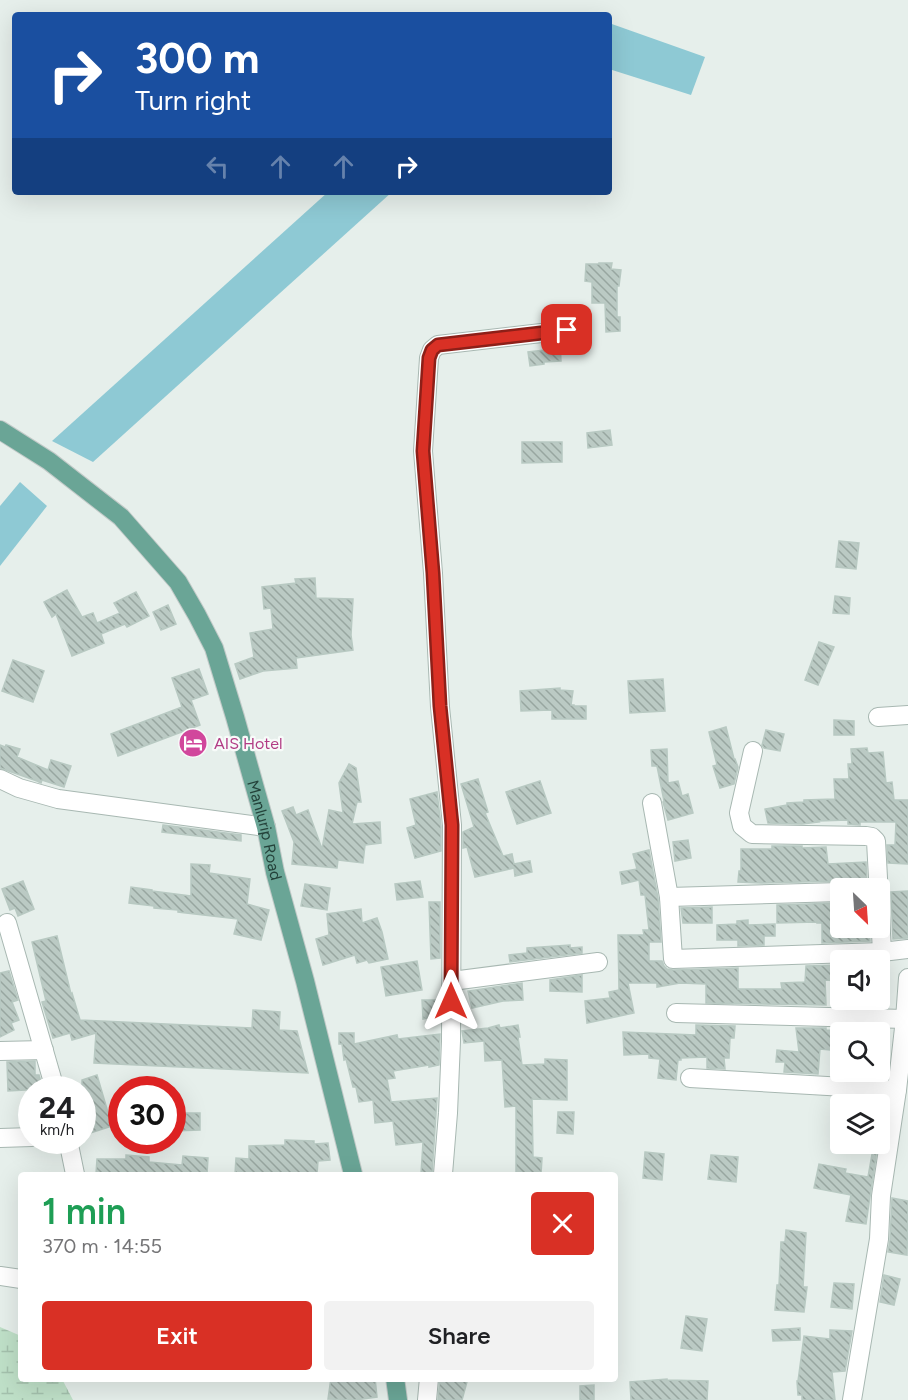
<!DOCTYPE html>
<html lang="en">
<head>
<meta charset="utf-8">
<style>
  body { margin:0; font-family:Figtree,sans-serif; background:#f2f2f2; color:#202124; height:100vh; display:flex; flex-direction:column; font-size:22px; white-space:nowrap }
  * { box-sizing:border-box; margin:0 }
  p { font-size:20px; color:#757577 }
  .icon { flex:none; width:33px; height:33px; fill:none; stroke:currentColor; stroke-width:2; stroke-linecap:round; stroke-linejoin:round }
  .map { position:relative; flex:1; overflow:hidden }
  .sheet { position:absolute; left:18px; top:1172px; width:600px; height:210px; display:flex; flex-direction:column; background:#fff; border-radius:6px; box-shadow:0 6px 24px #0002 }
  .sheet>* { flex:none }
  .hud { position:absolute; left:12px; top:12px; width:600px; height:183px; border-radius:6px; box-shadow:0 6px 24px #0002; background:#1a4fa0; color:#fff; overflow:hidden }
  .needle { width:39px; rotate:155deg }
  .fabs { position:absolute; left:830px; top:878px; display:grid; gap:12px }
  .fabs a { display:grid; place-items:center; width:60px; height:60px; border-radius:6px; background:#fff; box-shadow:0 6px 24px #0002; font-size:30px }
  .speed { position:absolute; left:18px; top:1076px; display:flex; gap:12px; font-size:30px; font-weight:700; text-align:center }
  .speed>* { display:grid; place-content:center; width:78px; height:78px; border-radius:50%; background:#fff; box-shadow:0 6px 24px #0002; line-height:1 }
  .speed small { font-size:15px; font-weight:400 }
  .speed .limit { border:9px solid #d22; background:#fff; color:#111 }
  .pin { position:absolute; display:grid; place-items:center; width:51px; height:51px; color:#fff; margin:-26px; border-radius:12px; box-shadow:0 3px 9px #0006 }
  .me { position:absolute; width:66px; margin:-33px; rotate:0deg; stroke-linejoin:round; filter:drop-shadow(0 0 4px #0008) }
  .turn { display:flex; align-items:center; gap:21px; height:126px; padding:0 24px; font-size:27px }
  .turn .icon { width:78px; height:78px; stroke-width:2.5 }
  .turn b { display:block; font-size:42px; line-height:51px }
  .lanes { display:flex; align-items:center; height:57px; padding:0 24px; background:#0003; justify-content:center; gap:30px; direction:ltr }
  .lanes .off { opacity:.35 }
  .round { display:grid; place-items:center; flex:none; width:63px; height:63px; border-radius:6px; background:#f2f2f2 }
  .head { display:flex; align-items:center; justify-content:space-between; height:102px; padding:0 24px }
  h1 { font-size:36px; font-weight:600; line-height:45px; color:#1e9e55 }
  .primary-button { display:flex; gap:12px; margin-top:auto; padding:12px 24px }
  .primary-button a { flex:1; height:69px; border-radius:6px; background:#d93025; color:#fff; font-size:24px; font-weight:600; line-height:69px; text-align:center }
  .primary-button a+a { background:#f2f2f2; color:#202124 }
  .map>svg:first-child { display:block }
  .wetland { fill:url(#wetland-marsh) }
  .water { fill:#8ec9d4 }
  .building { fill:url(#building-back-hatch); stroke:#b8c9c2; stroke-width:1.5 }
  .lines { fill:none; stroke-linecap:round; stroke-linejoin:round }
  .minor-casing { stroke:#a8b8b2; stroke-width:20 }
  .major-casing { stroke:#c2cac8; stroke-width:20 }
  .minor { stroke:#fff; stroke-width:18 }
  .major { stroke:#6aa596; stroke-width:18 }
  .route-casing { stroke:#8d1f18; stroke-width:15 }
  .route { stroke:#d93025; stroke-width:10 }
  .labels { text-anchor:middle; dominant-baseline:central; stroke-width:4.5; stroke-linejoin:round; paint-order:stroke }
  .hotel-label { font-size:16px; fill:#b23c85; stroke:#f7fbf9; text-anchor:start }
  .street-label { font-size:16px; fill:#24423a; stroke:#f7fbf9 }
</style>
</head>
<body>
<div class="map">
<svg width="908" height="1400" viewBox="0 0 908 1400">
  <defs>
    <pattern id="wetland-marsh" width="20" height="14" patternUnits="userSpaceOnUse" patternTransform="scale(1.5)"><rect width="20" height="14" fill="#bfe0c8"/><path d="M1 5h8M5 5V1M11 12h8M15 12V8" fill="none" stroke="#a4c1ad"/></pattern>
    <pattern id="building-back-hatch" width="6" height="6" patternUnits="userSpaceOnUse" patternTransform="scale(1.5)"><rect width="6" height="6" fill="#bbcac4"/><path d="M-1 5l2 2M0 0l6 6M5-1l2 2" fill="none" stroke="#98a6a0"/></pattern>
  </defs>
  <rect width="100%" height="100%" fill="#e6efeb"/>
  <!-- wetland -->
  <path class="wetland" d="M0 1327 21 1336V1378L62 1379 73 1400H0Z"/>
  <!-- water -->
  <g class="water">
    <path d="M609 23 705 57 691 95 609 69Z"/>
    <path d="M328 192H392L93 462 52 441Z"/>
    <path d="M20 482 47 506 0 566V506Z"/>
  </g>
  <!-- building -->
  <g class="building">
    <path d="M599 263H612L611 269 621 270 619 286H617V317H620V331L606 332 605 303H592V282L585 281 586 264H599Z"/>
    <path d="M560 342 561 361 544 362V364L530 366 528 352 545 350 544 344Z"/>
    <path d="M610 430 612 445 588 448 587 433Z"/>
    <path d="M522 442H562V462L522 463Z"/>
    <path d="M839 541 859 543 856 569 836 567Z"/>
    <path d="M315 578 316 598 353 599 351 635 353 650 296 658 297 668 263 671 240 679 235 664 254 657 250 633 273 629 271 608 264 609 262 587 296 583 295 579Z"/>
    <path d="M67 590 82 617 93 613 97 623 120 613 114 603 136 592 149 616 127 627 125 624 101 634 104 643 72 656 56 614 52 617 44 602Z"/>
    <path d="M835 596 850 598 849 614 833 613Z"/>
    <path d="M168 605 176 624 161 630 153 612Z"/>
    <path d="M819 642 834 647 818 685 805 680Z"/>
    <path d="M13 660 44 671 33 702 2 691Z"/>
    <path d="M199 669 208 694 191 700 200 725 118 756 111 734 182 707 172 678Z"/>
    <path d="M663 679 665 711 630 713 628 681Z"/>
    <path d="M560 688V690L573 691 571 705H574V706H586V719H552V710L521 711 520 691Z"/>
    <path d="M834 720 854 721V735H834Z"/>
    <path d="M726 727 734 759H735L738 767 734 784 720 788 713 766 717 765 709 732Z"/>
    <path d="M766 730 784 734 780 751 764 748 762 745Z"/>
    <path d="M0 745 5 747 6 745 20 749 17 757 48 770 51 760 71 766 64 787 42 780 41 783 37 781 0 768Z"/>
    <path d="M867 748 868 753 883 752 886 783 892 782 894 800H908V864L888 863 887 845H895L896 822H860V825L848 824V820L818 821 819 822 802 824 768 823 765 809 787 805V803L804 802V800L835 799 834 779H849L848 764H852L851 749Z"/>
    <path d="M667 749 668 783 678 781 682 796 688 794 693 813 668 820 663 802 664 801 657 766H652L651 750Z"/>
    <path d="M349 764 356 768 361 802H357L352 824 380 822 381 843 365 845 363 863 338 860 337 868 292 864 294 842 282 811 293 807 296 815 308 810 322 849 329 810 343 813 339 783Z"/>
    <path d="M478 779 488 812 485 813 503 856 512 854 514 864 530 861 532 872 515 876 514 868 475 877 467 847 463 848V832L474 827 461 784Z"/>
    <path d="M540 781 551 813 517 824 506 792Z"/>
    <path d="M437 792 441 826V851L415 858 407 828 416 825 410 799Z"/>
    <path d="M163 825 241 835V841L162 832Z"/>
    <path d="M688 840 691 858 675 861 673 842Z"/>
    <path d="M772 846H802V848L826 847 828 864 866 862 867 887H863V885L849 886 846 882 840 881 761 883 738 882 739 871H741V849H772Z"/>
    <path d="M649 850 658 898 661 942H649V961H662L664 966 667 969 673 970 738 968V989H782L781 983 805 982 806 966 840 965V981L825 980 826 1005 706 1003V984L680 983 657 987V983H628L634 1013 587 1023 585 1001 610 998 609 992 619 990 618 935H644L643 930H649L645 895H641L639 880 622 884 620 872 637 869 633 854Z"/>
    <path d="M191 864 210 865 209 873 250 879 247 904 269 910 261 940 234 934 238 919 178 912V910L154 908V906L129 903 131 887 152 890V891L191 896Z"/>
    <path d="M23 881 34 909 18 916 15 908 10 910 2 889Z"/>
    <path d="M420 881 423 897 397 900 395 884Z"/>
    <path d="M305 884 330 888 327 910 301 906Z"/>
    <path d="M908 891V938L893 939 891 892Z"/>
    <path d="M429 902H440V958L431 959Z"/>
    <path d="M838 903V926H840V927H869L870 941 822 943V923H817V922L777 923V905Z"/>
    <path d="M712 907V923H683L681 908Z"/>
    <path d="M361 909 362 923 377 918 382 932 388 959 369 963 367 960 357 963 355 955 323 965 316 939 329 935 327 914Z"/>
    <path d="M748 920V925L775 924V936H764V945L738 946V940H717V925L737 924V921Z"/>
    <path d="M57 936 71 994 72 993 80 1020 252 1028 253 1010 280 1012 279 1030 297 1031 308 1073 94 1063 96 1033 72 1040 70 1033 53 1038 42 1002 46 1001 32 942Z"/>
    <path d="M570 945V948L582 947V953L510 962 509 955 527 953V948Z"/>
    <path d="M417 961 422 990 386 996 381 967Z"/>
    <path d="M9 971 18 1000 12 1002 19 1020 11 1023 14 1030 0 1037V973Z"/>
    <path d="M582 975V992L550 991V980Z"/>
    <path d="M522 983 523 1000 503 1001 472 1008 468 991Z"/>
    <path d="M422 1000H439L440 1015 423 1019Z"/>
    <path d="M499 1025 500 1028 518 1025 520 1037H518L522 1065 545 1064V1059L567 1060V1100L532 1099 533 1157 542 1158 541 1174H516V1106L505 1107 502 1060 485 1061 484 1041 464 1043 462 1031 488 1028Z"/>
    <path d="M696 1025 735 1026 734 1038H730L729 1058H724L725 1069 707 1068V1057L681 1058V1060H678L676 1080 658 1078 660 1059 649 1058V1054L624 1055 623 1032 696 1035Z"/>
    <path d="M796 1028H826V1030L840 1031V1051L820 1049 818 1074 784 1072 785 1062H776L777 1050 799 1052Z"/>
    <path d="M339 1033H354V1044L397 1035 398 1039 440 1034 439 1065 429 1067V1065L393 1071 395 1078 387 1079 391 1102 437 1098 432 1174H421L423 1142 396 1145 393 1121 375 1123 373 1100 359 1102 356 1087H353L346 1059 344 1060 342 1044H339Z"/>
    <path d="M35 1061V1075H39L43 1089 8 1091 7 1062Z"/>
    <path d="M97 1075 112 1126 87 1134 82 1121V1080Z"/>
    <path d="M558 1112H574L573 1134 557 1133Z"/>
    <path d="M172 1113H200V1130L172 1131Z"/>
    <path d="M285 1140 314 1141V1144L328 1143 330 1160 318 1161 317 1174H235L236 1158 249 1159V1146L285 1145Z"/>
    <path d="M874 1143H878L866 1224 846 1221 851 1195 814 1188 819 1164 846 1169 845 1173 868 1177Z"/>
    <path d="M645 1152 664 1154 662 1180 643 1178Z"/>
    <path d="M126 1155 149 1157V1162L182 1165 183 1156 208 1158 207 1174H96L97 1159H126Z"/>
    <path d="M711 1155 738 1157 736 1182 708 1179Z"/>
    <path d="M892 1198 908 1201 907 1255 888 1252 890 1240Z"/>
    <path d="M786 1230 806 1233 803 1287H807L804 1312 775 1310 777 1285H779L781 1242H785Z"/>
    <path d="M884 1275 900 1279 894 1305 880 1302Z"/>
    <path d="M834 1283 854 1284 852 1309 831 1307Z"/>
    <path d="M686 1316 707 1319 702 1351 681 1348Z"/>
    <path d="M800 1328V1340L773 1341 772 1330Z"/>
    <path d="M830 1330 852 1331 845 1371 832 1372 835 1400H802V1395H798L797 1381H798L804 1336 830 1339Z"/>
    <path d="M331 1378H375L377 1397 355 1400 328 1399Z"/>
    <path d="M440 1378H468L462 1400H438Z"/>
    <path d="M667 1379V1380L708 1381 707 1400H631L630 1382Z"/>
    <path d="M594 1385V1400H580V1386Z"/>
  </g>
  <g class="lines">
    <!-- minor casing -->
    <g class="minor-casing">
      <g id="minor">
        <path d="M878 717 908 715"/>
        <path d="M753 751 739 813 742 826 752 834 866 836 872 837 876 841 882 952"/>
        <path d="M0 779 19 788 58 799 266 827"/>
        <path d="M652 803 669 897 673 959 882 952 908 949"/>
        <path d="M669 897 840 892"/>
        <path d="M7 923 55 1089"/>
        <path d="M452 981 598 962"/>
        <path d="M676 1013 905 1019"/>
        <path d="M0 1051 44 1050"/>
        <path d="M690 1078 897 1090"/>
        <path d="M0 1138 32 1137"/>
        <path d="M68 1140 75 1174"/>
        <path d="M443 1174 448 1113 451 1041 452 825 440 707 433 573 423 451 429 358 432 350 438 345 567 330"/>
        <path d="M0 1276 21 1279"/>
        <path d="M427 1400 429 1378"/>
        <path d="M852 1400 879 1239 881 1196 897 1090 905 1019 908 978"/>
      </g>
    </g>
    <!-- major casing -->
    <g class="major-casing">
      <g id="major">
        <path id="s1" d="M0 430 49 461 121 517 178 582 197 615 214 648 235 717 266 827 275 872 305 981 353 1174"/>
        <path d="M395 1378 398 1400"/>
      </g>
    </g>
    <!-- minor -->
    <use href="#minor" class="minor"/>
    <!-- major -->
    <use href="#major" class="major"/>
  </g>
  <g class="lines">
    <!-- route casing -->
    <g class="route-casing">
      <path id="route" d="M451 1001 452 825 440 706 433 573 423 451 429 358 432 350 438 345 567 330"/>
    </g>
    <!-- route -->
    <use href="#route" class="route"/>
  </g>
  <!-- icons -->
  <defs>
    <g id="hotel-disc" transform="scale(1.5)"><circle r="9.5" fill="#d1479c" stroke="#f7fbf9"/><path d="M-6-4.5h1.5V1H6V5H4.5V3h-9V5H-6ZM-4 0a1.8 1.8 0 1 1 3.6 0ZM.5 0V-2.5h3Q6-2.5 6 0Z" fill="#fff"/></g>
  </defs>
  <g fill-rule="evenodd">
    <use href="#hotel-disc" x="193" y="743"/>
  </g>
  <g class="labels">
    <!-- hotel labels -->
    <g class="hotel-label">
      <text x="214" y="743">AIS Hotel</text>
    </g>
    <!-- street labels -->
    <g class="street-label">
      <text stroke="none"><textPath href="#s1" startOffset="500">Manlurip Road</textPath></text>
    </g>
  </g>
</svg>
<div class="fabs">
<a><svg class="needle" viewBox="-14 -14 28 28"><path d="M0-13l5 13h-10z" fill="#e53935"/><path d="M0 13l5-13h-10z" fill="#757577"/></svg></a>
<a><svg class="icon" aria-label="sound" viewBox="0 0 24 24"><path d="M4 9h4l5-4v14l-5-4H4zM17 9q2 3 0 6"/></svg></a>
<a><svg class="icon" aria-label="search" viewBox="0 0 24 24"><circle cx="10" cy="10" r="6"/><path d="M15 15l6 6"/></svg></a>
<a><svg class="icon" aria-label="layers" viewBox="0 0 24 24"><path d="M12 4l9 5-9 5-9-5zM3 14l9 5 9-5"/></svg></a>
</div>
<div class="speed"><div>24<small>km/h</small></div><div class="limit">30</div></div>
<div class="pin" style="left:567px;top:330px;background:#d93025"><svg class="icon" aria-label="arrive" viewBox="0 0 24 24"><path d="M6 21V4h12l-3 4 3 4H6"/></svg></div>
<svg class="me" style="left:451px;top:1001px" viewBox="-20 -20 40 40"><path d="M0-17L14 15 0 8-14 15z" fill="#d93025" stroke="#fff" stroke-width="4"/></svg>
<div class="hud">
<div class="turn"><svg class="icon" aria-label="right" viewBox="0 0 24 24"><path d="M7 20v-9h11M14 6l5 5-5 5"/></svg><div><b>300 m</b>Turn right</div></div>
<div class="lanes"><svg class="icon off" aria-label="left" viewBox="0 0 24 24"><path d="M17 20v-9H6M10 6l-5 5 5 5"/></svg><svg class="icon off" aria-label="ahead" viewBox="0 0 24 24"><path d="M12 20V5M6 11l6-6 6 6"/></svg><svg class="icon off" aria-label="ahead" viewBox="0 0 24 24"><path d="M12 20V5M6 11l6-6 6 6"/></svg><svg class="icon" aria-label="right" viewBox="0 0 24 24"><path d="M7 20v-9h11M14 6l5 5-5 5"/></svg></div>
</div>
<section class="sheet">
<div class="head"><div><h1>1 min</h1><p>370 m · 14:55</p></div><a class="round" style="background:#d93025;color:#fff"><svg class="icon" aria-label="close" viewBox="0 0 24 24"><path d="M6 6l12 12M18 6L6 18"/></svg></a></div>
<div class="primary-button"><a>Exit</a><a>Share</a></div>
</section>
</div>
</body>
</html>
